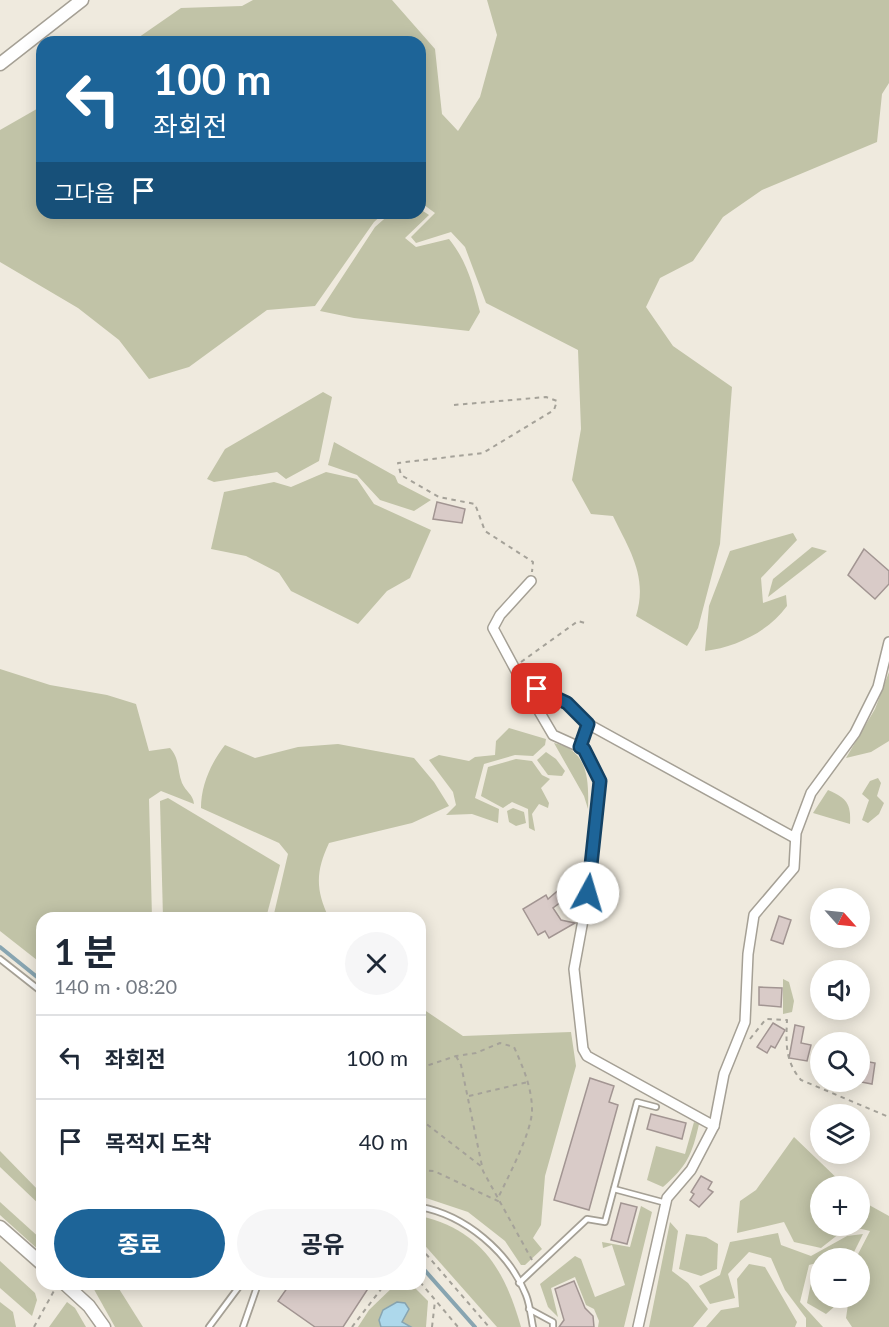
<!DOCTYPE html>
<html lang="ko">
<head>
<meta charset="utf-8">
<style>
  body { margin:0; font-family:Lato,"Noto Sans KR",sans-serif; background:#f6f6f7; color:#1f2937; height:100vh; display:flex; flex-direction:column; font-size:22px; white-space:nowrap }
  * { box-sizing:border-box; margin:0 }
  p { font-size:20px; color:#747a83 }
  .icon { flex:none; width:33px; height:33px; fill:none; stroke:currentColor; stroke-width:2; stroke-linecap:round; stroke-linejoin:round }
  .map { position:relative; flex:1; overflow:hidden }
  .side { position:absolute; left:36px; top:912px; width:390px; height:378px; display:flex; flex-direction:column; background:#fff; border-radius:18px; box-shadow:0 3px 15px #0003 }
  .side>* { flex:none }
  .hud { position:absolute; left:36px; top:36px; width:390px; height:183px; border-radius:18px; box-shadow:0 3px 15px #0003; background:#1d6498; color:#fff; overflow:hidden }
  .needle { width:39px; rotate:117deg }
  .fabs { position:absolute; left:810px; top:888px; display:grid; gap:12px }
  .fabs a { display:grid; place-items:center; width:60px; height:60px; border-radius:50%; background:#fff; box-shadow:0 3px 15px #0003; font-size:30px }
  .pin { position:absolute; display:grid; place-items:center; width:51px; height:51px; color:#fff; margin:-26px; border-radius:12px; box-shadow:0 3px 9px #0006 }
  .me { position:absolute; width:66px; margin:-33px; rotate:6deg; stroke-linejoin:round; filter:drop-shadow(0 0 4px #0008) }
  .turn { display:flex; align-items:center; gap:21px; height:126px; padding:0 18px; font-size:27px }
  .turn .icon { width:78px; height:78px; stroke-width:2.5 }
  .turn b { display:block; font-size:42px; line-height:51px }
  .then { display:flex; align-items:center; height:57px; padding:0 18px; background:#0003; gap:12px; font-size:22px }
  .round { display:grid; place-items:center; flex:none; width:63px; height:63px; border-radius:32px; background:#f6f6f7 }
  .overview { display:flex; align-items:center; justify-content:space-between; height:102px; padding:0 18px }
  h1 { font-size:36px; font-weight:700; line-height:45px }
  .primary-button { display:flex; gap:12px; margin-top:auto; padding:12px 18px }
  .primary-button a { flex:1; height:69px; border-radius:36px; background:#1d6498; color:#fff; font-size:24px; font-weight:700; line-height:69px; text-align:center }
  .primary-button a+a { background:#f6f6f7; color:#1f2937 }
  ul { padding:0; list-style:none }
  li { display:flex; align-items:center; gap:18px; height:84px; padding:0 18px; border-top:2px solid #e0e1e3 }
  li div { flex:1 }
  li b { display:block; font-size:22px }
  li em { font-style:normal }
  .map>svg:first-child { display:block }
  .green { fill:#c1c3a7 }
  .water { fill:#add8eb; stroke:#88a5b1; stroke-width:1.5 }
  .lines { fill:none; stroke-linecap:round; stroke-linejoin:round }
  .stream { stroke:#88a5b1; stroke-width:4 }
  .building { fill:#d9cbc8; stroke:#a29592; stroke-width:1.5 }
  .service-casing { stroke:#a5a095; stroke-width:8 }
  .minor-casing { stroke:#a5a095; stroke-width:12 }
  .secondary-casing { stroke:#a5a095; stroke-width:15 }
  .path { stroke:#a5a299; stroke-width:2; stroke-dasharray:4.5 4.5; stroke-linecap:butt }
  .service { stroke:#fff; stroke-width:4.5 }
  .minor { stroke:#fff; stroke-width:9 }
  .secondary { stroke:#fff; stroke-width:12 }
  .route-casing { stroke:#134163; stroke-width:15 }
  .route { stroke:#1d6498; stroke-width:10 }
</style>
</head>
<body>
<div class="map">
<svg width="889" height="1327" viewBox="0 0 889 1327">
  <rect width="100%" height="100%" fill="#efeade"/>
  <!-- green -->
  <g class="green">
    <path d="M253 0H392L435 49 442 114 458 131 480 97 497 35 487 0H889V83L882 94 877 142 762 190 723 217 693 261 660 278 646 307 673 346 732 387 720 544 698 628 687 646 636 616C648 577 630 551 613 516L591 514 572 480 581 429 578 350 486 303 465 247 451 232 416 243 411 237 435 213 420 202V42H132L181 8 242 6Z"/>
    <path d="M42 106V213H384L374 222 315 306 267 310 189 367 149 379 119 340 78 308 0 262V130Z"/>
    <path d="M420 209 429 215 405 238 416 247 449 239C467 261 473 285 480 312L469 331 354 318 320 311 375 227 391 213H420Z"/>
    <path d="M323 392 332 397 319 461 286 479 277 472 214 482 207 479 225 449Z"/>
    <path d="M334 442 395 476 398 483 431 500 414 511 380 500 357 475 328 465Z"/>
    <path d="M326 472 357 479 374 504 431 530 410 578 387 591 358 624 291 591 279 573 246 556 211 549 224 492 274 482 291 487Z"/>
    <path d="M793 533 797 540 761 578 763 603 786 595 787 606C768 632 736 647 705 651L709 606 730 551Z"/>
    <path d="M812 547 827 551 768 597 773 579Z"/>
    <path d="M0 669 50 685 107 695 136 704 149 751 170 748C180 759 177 770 182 783 186 792 193 794 194 804L161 791 149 799 152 918H42V964L0 931Z"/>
    <path d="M889 672V741L871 752 846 758 875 709Z"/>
    <path d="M509 728 546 739 545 745 533 756 515 755 484 764 475 798 499 809 498 823 472 814 446 815 456 805 453 792 429 760 439 755 469 761 475 757 495 755 496 741Z"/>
    <path d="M554 743C588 750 589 779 588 809L584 796Z"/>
    <path d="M338 744 414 758 434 782 449 806 412 823 329 843C316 871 315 889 329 918H273L288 854 279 843 201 808C201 785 211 763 225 745L255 758 298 747Z"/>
    <path d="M546 752 556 759 565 771 562 776 548 775 537 760Z"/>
    <path d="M516 759 532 761 542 775 550 779 541 788 549 803 548 808 539 804 532 814 535 831 529 828 528 809 512 802 503 808 481 796 488 767Z"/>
    <path d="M878 778 881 783 877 796 884 803 879 814 868 823 862 820 869 800 862 794 870 781Z"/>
    <path d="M828 790C847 798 851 804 850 824L813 813Z"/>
    <path d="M168 798 280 865 266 918H163L160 801Z"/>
    <path d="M513 808 524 812 526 823 516 826 509 822 507 811Z"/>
    <path d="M783 979 789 982 794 1001 792 1012 783 1014Z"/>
    <path d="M420 1007 463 1036 571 1032 576 1066 545 1176 541 1225 533 1238 542 1249 525 1265H521L505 1241 468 1212 420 1196Z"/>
    <path d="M694 1122 699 1124C692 1155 687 1166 663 1187L647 1180 656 1146 685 1154Z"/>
    <path d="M794 1137 845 1186H820V1226H860V1200L889 1216V1327H852L846 1318 849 1298H860V1258H856L870 1231 849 1226 821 1248 794 1242 784 1222 737 1233 740 1201 756 1190Z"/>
    <path d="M0 1151 42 1194V1207L0 1167Z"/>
    <path d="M0 1202 42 1240V1253L0 1215Z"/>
    <path d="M641 1206 652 1212 624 1327H598L599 1321 594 1309 586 1305 575 1277 551 1288 558 1317 548 1307 540 1284 575 1256 581 1259 595 1297 625 1285 612 1245 603 1248 602 1242 630 1247Z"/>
    <path d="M420 1216C481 1230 505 1270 521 1327H497L420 1240Z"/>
    <path d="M670 1222 678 1231 672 1271 688 1283 708 1309 693 1327H649Z"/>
    <path d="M778 1233 781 1245 811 1256 847 1236 863 1234 851 1258H820V1262L809 1265 800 1302 823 1327H806V1318L785 1290 771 1258 749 1252 728 1274 735 1298 710 1304 699 1286 720 1275 730 1242Z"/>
    <path d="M686 1234 706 1237 718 1244 717 1269 701 1276 679 1269Z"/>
    <path d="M0 1261 35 1293 37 1300 32 1316 0 1288Z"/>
    <path d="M749 1264 765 1267 797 1322 795 1327H706L721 1310 739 1307 737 1279Z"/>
    <path d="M820 1269V1298H844L826 1314 807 1303 813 1273Z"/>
    <path d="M91 1284H116L143 1327H115Z"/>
    <path d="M396 1284H411L428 1301 426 1327H358L369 1310Z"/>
    <path d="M0 1302 13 1312 16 1327H0Z"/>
    <path d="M67 1302 75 1308 86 1327H49Z"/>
  </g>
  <!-- water -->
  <path class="water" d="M397 1302 405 1303 409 1309 402 1322 411 1327H381L379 1320 383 1310Z"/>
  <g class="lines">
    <!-- stream -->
    <g class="stream">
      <path d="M0 947 42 981"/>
      <path d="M420 1265 475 1327"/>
    </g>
  </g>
  <!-- building -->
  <g class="building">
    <path d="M437 502 465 509 462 523 433 519Z"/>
    <path d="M864 549 889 571V584L875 599 848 575Z"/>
    <path d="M562 887 569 896 553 908 561 920 575 923 549 938 545 931 538 935 523 909 546 895 548 899Z"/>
    <path d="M779 916 791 920 783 944 771 940Z"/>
    <path d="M759 987 782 988 781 1007 759 1005Z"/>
    <path d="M773 1023 785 1030 775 1048 771 1046 767 1053 757 1047Z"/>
    <path d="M795 1025 804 1027 801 1043 811 1045 807 1061 789 1058Z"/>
    <path d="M864 1061 875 1063 872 1084 861 1082Z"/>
    <path d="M590 1078 614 1086 609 1102 618 1105 589 1210 554 1200Z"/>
    <path d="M651 1114 686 1123 682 1139 647 1129Z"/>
    <path d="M701 1176 712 1182 708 1189 713 1192 699 1207 690 1200 694 1194 691 1192Z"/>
    <path d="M621 1203 637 1207 627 1244 611 1240Z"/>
    <path d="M574 1281 585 1308 593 1316 594 1327H559L564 1320 555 1289Z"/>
    <path d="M290 1284H371L343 1327H315L278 1301Z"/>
  </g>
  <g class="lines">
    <!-- service casing -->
    <g class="service-casing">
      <g id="service">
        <path d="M0 959 42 992"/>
        <path d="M614 1189 666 1203"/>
        <path d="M420 1207C465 1215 509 1252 526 1295 530 1305 531 1317 533 1327"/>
        <path d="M519 1283 587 1219 605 1222 637 1102 656 1107"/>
        <path d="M529 1309 553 1322V1327"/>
        <path d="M209 1327 241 1284"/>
        <path d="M243 1327 258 1284"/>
      </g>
    </g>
    <!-- minor casing -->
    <g class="minor-casing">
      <g id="minor">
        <path d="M531 581 500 615 493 628 522 682 567 703 588 724 795 838"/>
        <path d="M522 682 553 735 584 749 600 781 588 893 574 969 583 1049 587 1056 714 1126"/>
        <path d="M580 747 588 724"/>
        <path d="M638 1327 667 1198 691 1170 714 1126 724 1074 745 1022 748 954 754 915 794 868 796 833 811 793 855 733 878 687 889 642"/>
      </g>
    </g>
    <!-- secondary casing -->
    <g class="secondary-casing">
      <g id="secondary">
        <path d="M0 64 82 0"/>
        <path d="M0 1227 42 1264"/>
        <path d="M65 1284 89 1306 104 1327"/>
      </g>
    </g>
    <!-- path -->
    <g class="path">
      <path d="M454 405 546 397 557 401 554 410 483 453 398 463 401 475 439 497 475 504 485 531 533 562 532 572"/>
      <path d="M521 662 578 621 585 623"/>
      <path d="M750 1039 766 1019 787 1020C786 1044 785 1061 801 1080L889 1117"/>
      <path d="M456 1056 461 1065 483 1171 532 1260"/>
      <path d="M420 1068 456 1056 476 1053 500 1043 514 1047C523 1067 532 1088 532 1110 532 1132 508 1177 498 1198"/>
      <path d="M469 1096 528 1082"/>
      <path d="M420 1119 482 1167"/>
      <path d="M420 1170 434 1171 500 1202"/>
      <path d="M420 1247 489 1327"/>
      <path d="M420 1282 458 1327"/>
      <path d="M34 1327 55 1289"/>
      <path d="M352 1327 385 1284"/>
      <path d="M432 1327 435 1301"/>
    </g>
    <!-- service -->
    <use href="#service" class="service"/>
    <!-- minor -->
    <use href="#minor" class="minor"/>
    <!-- secondary -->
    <use href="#secondary" class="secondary"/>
  </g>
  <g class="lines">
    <!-- route casing -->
    <g class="route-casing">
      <path id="route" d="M537 689 567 703 588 724 580 747 584 749 600 781 588 893"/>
    </g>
    <!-- route -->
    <use href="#route" class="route"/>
  </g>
</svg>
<div class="fabs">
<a><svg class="needle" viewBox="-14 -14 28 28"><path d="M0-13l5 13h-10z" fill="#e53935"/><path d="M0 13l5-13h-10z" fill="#747a83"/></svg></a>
<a><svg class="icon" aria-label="sound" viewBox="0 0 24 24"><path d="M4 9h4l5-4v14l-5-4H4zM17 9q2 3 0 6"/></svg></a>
<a><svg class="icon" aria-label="search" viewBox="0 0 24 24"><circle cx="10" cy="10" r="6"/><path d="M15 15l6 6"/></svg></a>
<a><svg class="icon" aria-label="layers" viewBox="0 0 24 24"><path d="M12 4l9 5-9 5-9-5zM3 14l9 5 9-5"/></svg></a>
<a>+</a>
<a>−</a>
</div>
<div class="pin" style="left:537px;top:689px;background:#d93025"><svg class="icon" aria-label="arrive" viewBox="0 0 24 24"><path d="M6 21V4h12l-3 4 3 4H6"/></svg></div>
<svg class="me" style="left:588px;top:893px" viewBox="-20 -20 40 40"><circle r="19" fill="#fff"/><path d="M0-13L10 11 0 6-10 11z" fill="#1d6498"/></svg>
<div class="hud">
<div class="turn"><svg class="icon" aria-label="left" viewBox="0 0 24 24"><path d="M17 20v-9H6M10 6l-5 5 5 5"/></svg><div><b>100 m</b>좌회전</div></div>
<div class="then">그다음<svg class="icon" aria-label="arrive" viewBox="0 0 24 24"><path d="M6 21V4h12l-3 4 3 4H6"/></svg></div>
</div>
<section class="side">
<div class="overview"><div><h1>1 분</h1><p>140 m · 08:20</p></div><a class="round"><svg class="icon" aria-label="close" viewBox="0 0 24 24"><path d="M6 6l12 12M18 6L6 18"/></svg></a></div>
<ul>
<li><svg class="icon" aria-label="left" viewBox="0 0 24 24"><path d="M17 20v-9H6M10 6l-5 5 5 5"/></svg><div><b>좌회전</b></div><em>100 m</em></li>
<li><svg class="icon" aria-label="arrive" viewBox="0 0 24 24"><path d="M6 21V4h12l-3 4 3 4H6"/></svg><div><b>목적지 도착</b></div><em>40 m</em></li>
</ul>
<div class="primary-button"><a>종료</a><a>공유</a></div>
</section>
</div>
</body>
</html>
